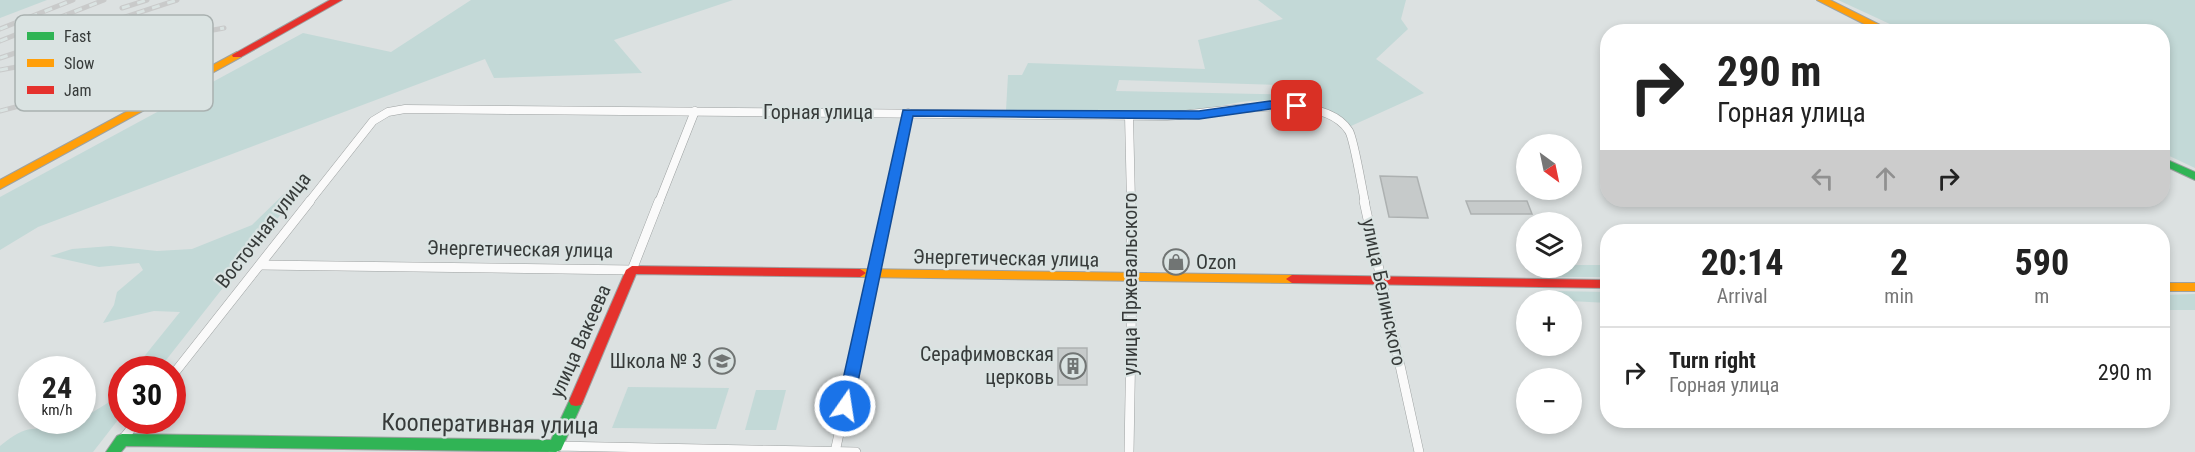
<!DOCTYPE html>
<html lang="en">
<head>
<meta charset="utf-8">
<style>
  body { margin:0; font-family:"Roboto Condensed",sans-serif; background:#f6f6f6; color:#222; height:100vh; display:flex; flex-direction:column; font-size:22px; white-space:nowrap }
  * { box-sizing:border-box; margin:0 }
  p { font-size:20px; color:#767676 }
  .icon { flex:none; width:33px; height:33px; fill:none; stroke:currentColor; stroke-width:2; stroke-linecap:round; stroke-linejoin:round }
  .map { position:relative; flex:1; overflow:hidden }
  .details { position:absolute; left:1600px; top:224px; width:570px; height:204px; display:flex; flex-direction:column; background:#fff; border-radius:24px; box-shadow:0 3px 9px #0003 }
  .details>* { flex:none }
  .hud { position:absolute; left:1600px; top:24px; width:570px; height:183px; border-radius:24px; box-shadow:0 3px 9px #0003; background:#fff; color:#222; overflow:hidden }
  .needle { width:39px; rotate:147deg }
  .fabs { position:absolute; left:1516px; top:134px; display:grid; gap:12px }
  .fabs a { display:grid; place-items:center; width:66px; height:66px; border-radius:50%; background:#fff; box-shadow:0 3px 9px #0003; font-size:30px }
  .speed { position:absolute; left:18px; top:356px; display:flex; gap:12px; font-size:30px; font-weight:700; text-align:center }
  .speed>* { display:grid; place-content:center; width:78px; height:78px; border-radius:50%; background:#fff; box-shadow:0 3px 9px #0003; line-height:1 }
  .speed small { font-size:15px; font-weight:400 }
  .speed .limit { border:9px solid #d22; background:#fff; color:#111 }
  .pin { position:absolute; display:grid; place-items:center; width:51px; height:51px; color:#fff; margin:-26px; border-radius:12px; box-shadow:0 3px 9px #0006 }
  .me { position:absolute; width:66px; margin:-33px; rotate:13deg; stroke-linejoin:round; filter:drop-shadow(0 0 4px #0008) }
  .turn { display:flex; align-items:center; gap:21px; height:126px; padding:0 18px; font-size:27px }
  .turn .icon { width:78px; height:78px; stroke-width:2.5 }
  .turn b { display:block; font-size:42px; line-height:51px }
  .lanes { display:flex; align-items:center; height:57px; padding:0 18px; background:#0003; justify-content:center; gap:30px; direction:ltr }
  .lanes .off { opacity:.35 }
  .eta { display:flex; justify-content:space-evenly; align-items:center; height:102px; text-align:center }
  .eta b { font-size:36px; font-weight:700; line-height:42px }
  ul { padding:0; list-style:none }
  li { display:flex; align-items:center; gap:18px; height:90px; padding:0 18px; border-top:2px solid #e0e0e0 }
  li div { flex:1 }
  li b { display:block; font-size:22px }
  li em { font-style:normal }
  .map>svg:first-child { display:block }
  .green { fill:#c3d9d7; fill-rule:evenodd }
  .building { fill:#c6caca; stroke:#adb1b1; stroke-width:1.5 }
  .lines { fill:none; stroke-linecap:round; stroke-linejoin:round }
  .street-far1-casing { stroke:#9da1a1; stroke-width:9 }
  .street-casing { stroke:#9da1a1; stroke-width:10 }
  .fast-casing { stroke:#9da1a1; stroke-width:2 }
  .slow-casing { stroke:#9da1a1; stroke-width:2 }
  .jam-casing { stroke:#9da1a1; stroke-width:2 }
  .street-far1 { stroke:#fafafa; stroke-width:8 }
  .street { stroke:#fafafa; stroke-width:9 }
  .fast { fill:#30b455; fill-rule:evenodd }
  .slow { fill:#ff9f0a; fill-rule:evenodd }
  .jam { fill:#e5322d; fill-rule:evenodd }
  .rail-casing { stroke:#c9caca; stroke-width:5 }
  .rail { stroke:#dae3e2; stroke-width:3; stroke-dasharray:8; stroke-linecap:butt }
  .route { fill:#1a73e8; stroke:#114b97; stroke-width:1.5 }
  .labels { text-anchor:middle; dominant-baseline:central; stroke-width:4.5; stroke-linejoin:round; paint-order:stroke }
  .street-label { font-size:20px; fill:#373b3a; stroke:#dae3e2 }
  .poi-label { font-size:20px; fill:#373b3a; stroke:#dae3e2; text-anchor:end }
  .near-street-label { font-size:24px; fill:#373b3a; stroke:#dae3e2 }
  .key { fill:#dae3e2; stroke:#a9b1b0; stroke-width:1.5 }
  .key-label { font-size:16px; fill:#373b3a }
</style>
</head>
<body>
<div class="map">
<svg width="2195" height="452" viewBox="0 0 2195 452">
  <rect width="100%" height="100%" fill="#dce1e1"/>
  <!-- green -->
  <g class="green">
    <path d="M0 0H47L0 18Z"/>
    <path d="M471 0H733L614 40 642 73 494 78 485 59 38 227 0 250V197L303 33 391 52Z"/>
    <path d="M1258 0H1406L1401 19 1408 29 1376 59 1424 93 1351 126C1319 105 1279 97 1241 102 1222 105 1205 110 1186 112L1006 110 1008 75H1022L1028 63 1205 69 1198 40 1283 19ZM1119 80 1311 86 1314 95 1116 91Z"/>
    <path d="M1838 0H2195V168L2163 153V32L1905 31Z"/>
    <path d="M304 185 159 369H134L180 312 154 311 103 323 114 305 117 292 143 270 139 263 99 267 50 256 72 249 111 246 157 251 192 249 252 225 288 190Z"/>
    <path d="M1572 265H1608V277H1539L1534 269 1572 267Z"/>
    <path d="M1554 291 1608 292V303L1551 300 1546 294Z"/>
    <path d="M2195 294V310H2163V295Z"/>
    <path d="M121 387V416L93 452H0V446C29 422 33 431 64 427 71 426 76 421 82 420L83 418 111 401Z"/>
    <path d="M628 387 729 388 716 429 612 428Z"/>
    <path d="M756 390H786L776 430H745Z"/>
  </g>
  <!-- building -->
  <g class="building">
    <path d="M1380 176 1417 177 1428 218 1389 217Z"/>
    <path d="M1466 201H1527L1532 214H1471Z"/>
    <rect x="1058" y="348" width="29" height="37"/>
  </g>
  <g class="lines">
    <!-- street-far1 casing -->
    <g class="street-far1-casing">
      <g id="street-far1">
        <path d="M1129 116 1131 202"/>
        <path d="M309 202 373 121 388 112 405 109 1164 116C1208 116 1321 86 1349 131 1354 139 1362 189 1365 202"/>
        <path d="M659 202 695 111"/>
        <path d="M890 202 908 113"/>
      </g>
    </g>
    <!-- street casing -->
    <g class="street-casing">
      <g id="street">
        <path d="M1364 201 1419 452"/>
        <path d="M260 265 632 270 659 201"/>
        <path d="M172 376 310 201"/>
        <path d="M122 440 138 420"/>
        <path d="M553 452 556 446 856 452"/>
        <path d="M835 452 890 201"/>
        <path d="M1129 452 1132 279 1131 201"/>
      </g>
    </g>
    <!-- fast casing -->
    <g class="fast-casing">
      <g id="fast">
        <path d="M2163 158 2195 172V180L2163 165Z"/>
        <path d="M576 396 581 397 583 401 561 450 556 452 126 446 121 452H106L117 436 122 434 551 440 571 397Z"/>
      </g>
    </g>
    <!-- slow casing -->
    <g class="slow-casing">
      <g id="slow">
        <path d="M1817 0H1830L1894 32H1880Z"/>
        <path d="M237 52 242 55 241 57 0 189V180Z"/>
        <path d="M860 269 1292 275 1298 279 1292 283 860 277 854 273Z"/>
        <rect x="2163" y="283" width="32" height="8"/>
      </g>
    </g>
    <!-- jam casing -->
    <g class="jam-casing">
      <g id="jam">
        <path d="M330 0H342L241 57H233L232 55Z"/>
        <path d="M632 266 860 269 866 273 860 277 636 274 583 401 581 405 576 406 571 405 569 401 626 270Z"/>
        <path d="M1292 275 1608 280V288L1292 283 1286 279Z"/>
      </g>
    </g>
    <!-- street-far1 -->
    <use href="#street-far1" class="street-far1"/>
    <!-- street -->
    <use href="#street" class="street"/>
    <!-- fast -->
    <use href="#fast" class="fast"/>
    <!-- slow -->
    <use href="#slow" class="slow"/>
    <!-- jam -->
    <use href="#jam" class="jam"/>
    <!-- rail casing -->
    <g class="rail-casing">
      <g id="rail">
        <path d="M122 8 147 0"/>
        <path d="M0 29 73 0"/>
        <path d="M0 41 104 0"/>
        <path d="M0 58 177 0"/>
        <path d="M0 70 224 28"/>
        <path d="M0 111 53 97 199 47"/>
      </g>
    </g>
    <!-- rail -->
    <use href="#rail" class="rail"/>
  </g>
  <!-- route -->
  <path class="route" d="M1270 101 1297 103 1303 106 1297 110 1270 109 1199 119 913 116 853 406 851 410H840L837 406 903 110 1199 111Z"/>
  <!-- icons -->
  <defs>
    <g id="shop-ring" transform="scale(1.35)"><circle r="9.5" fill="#dae3e2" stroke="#717574" stroke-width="1.5"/><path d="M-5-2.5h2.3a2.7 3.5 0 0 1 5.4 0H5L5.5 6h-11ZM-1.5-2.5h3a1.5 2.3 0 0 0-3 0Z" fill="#717574"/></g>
    <g id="school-ring" transform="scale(1.35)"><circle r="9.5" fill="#dae3e2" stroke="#717574" stroke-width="1.5"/><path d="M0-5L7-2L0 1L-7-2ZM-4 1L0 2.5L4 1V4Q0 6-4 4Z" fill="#717574"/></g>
    <g id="building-ring" transform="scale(1.35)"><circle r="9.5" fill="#dae3e2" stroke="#717574" stroke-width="1.5"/><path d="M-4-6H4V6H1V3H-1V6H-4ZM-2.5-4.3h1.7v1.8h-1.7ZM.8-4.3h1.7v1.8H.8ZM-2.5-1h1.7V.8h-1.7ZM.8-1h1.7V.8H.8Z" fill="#717574"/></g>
  </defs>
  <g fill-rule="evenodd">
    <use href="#shop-ring" x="1176" y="262"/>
    <use href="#school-ring" x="722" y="361"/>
    <use href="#building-ring" x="1073" y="366"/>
  </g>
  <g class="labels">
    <!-- street labels -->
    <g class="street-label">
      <text x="818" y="112">Горная улица</text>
      <text transform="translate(263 230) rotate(-52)">Восточная улица</text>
      <text transform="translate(520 249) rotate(1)">Энергетическая улица</text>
      <text transform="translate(1006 258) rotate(1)">Энергетическая улица</text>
      <text transform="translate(1130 284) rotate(-90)">улица Пржевальского</text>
      <text transform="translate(1384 292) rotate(78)">улица Белинского</text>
      <text transform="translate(580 341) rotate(-66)">улица Вакеева</text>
    </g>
    <!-- poi labels -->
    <g class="poi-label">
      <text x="1196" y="262" text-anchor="start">Ozon</text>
      <text x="1054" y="354">Серафимовская<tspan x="1054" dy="23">церковь</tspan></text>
      <text x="702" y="361">Школа № 3</text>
    </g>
    <!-- near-street labels -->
    <g class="near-street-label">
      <text transform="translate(490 424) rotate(1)">Кооперативная улица</text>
    </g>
  </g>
  <!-- legend -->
  <rect x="15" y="15" width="198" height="96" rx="9" class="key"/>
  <rect x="27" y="32" width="27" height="8" fill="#30b455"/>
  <rect x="27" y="59" width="27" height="8" fill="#ff9f0a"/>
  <rect x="27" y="86" width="27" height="8" fill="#e5322d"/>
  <g class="key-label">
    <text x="64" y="42">Fast</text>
    <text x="64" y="69">Slow</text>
    <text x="64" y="96">Jam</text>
  </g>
</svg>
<div class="fabs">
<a><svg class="needle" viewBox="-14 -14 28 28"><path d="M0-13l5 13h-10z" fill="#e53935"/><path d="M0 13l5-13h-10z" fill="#767676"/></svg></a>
<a><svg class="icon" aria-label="layers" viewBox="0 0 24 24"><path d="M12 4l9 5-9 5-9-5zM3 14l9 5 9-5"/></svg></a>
<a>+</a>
<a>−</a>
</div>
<div class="speed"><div>24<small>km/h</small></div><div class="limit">30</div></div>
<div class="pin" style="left:1297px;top:106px;background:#d93025"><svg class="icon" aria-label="arrive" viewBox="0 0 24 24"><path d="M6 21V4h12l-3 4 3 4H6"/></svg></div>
<svg class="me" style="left:845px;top:406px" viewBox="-20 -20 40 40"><circle r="17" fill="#1a73e8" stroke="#fff" stroke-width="3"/><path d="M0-11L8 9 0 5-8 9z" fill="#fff"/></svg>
<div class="hud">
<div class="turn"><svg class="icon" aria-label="right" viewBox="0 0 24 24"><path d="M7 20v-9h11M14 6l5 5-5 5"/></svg><div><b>290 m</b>Горная улица</div></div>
<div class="lanes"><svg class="icon off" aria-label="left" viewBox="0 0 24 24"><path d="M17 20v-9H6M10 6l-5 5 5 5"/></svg><svg class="icon off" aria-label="ahead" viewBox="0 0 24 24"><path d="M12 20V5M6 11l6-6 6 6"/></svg><svg class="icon" aria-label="right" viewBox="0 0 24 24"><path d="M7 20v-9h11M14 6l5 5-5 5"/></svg></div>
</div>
<section class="details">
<div class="eta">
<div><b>20:14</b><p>Arrival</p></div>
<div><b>2</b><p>min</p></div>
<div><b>590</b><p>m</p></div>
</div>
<ul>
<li><svg class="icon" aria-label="right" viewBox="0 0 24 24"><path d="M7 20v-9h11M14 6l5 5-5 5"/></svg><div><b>Turn right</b><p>Горная улица</p></div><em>290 m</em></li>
</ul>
</section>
</div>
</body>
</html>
